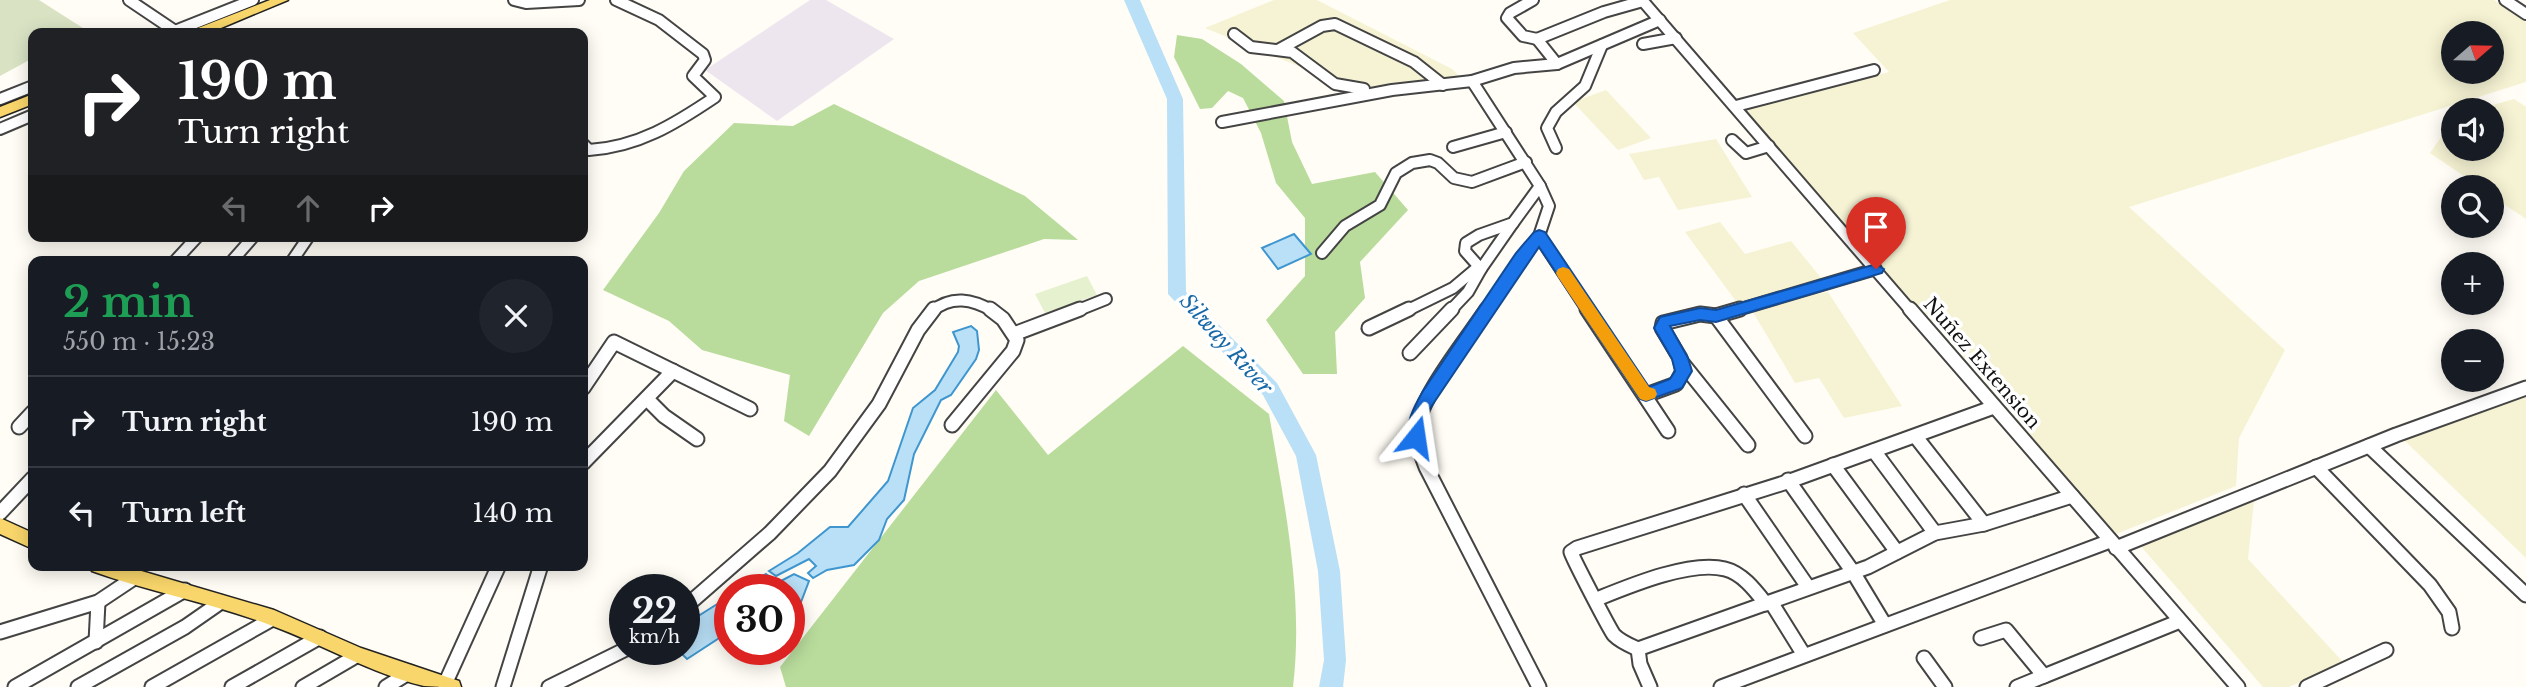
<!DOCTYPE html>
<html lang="en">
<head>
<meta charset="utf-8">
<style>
  body { margin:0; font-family:"Libre Baskerville",serif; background:#20242c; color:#f1f3f6; height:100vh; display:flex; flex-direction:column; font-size:26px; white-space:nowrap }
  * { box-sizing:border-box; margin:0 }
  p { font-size:23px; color:#9ea1a6 }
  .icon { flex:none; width:38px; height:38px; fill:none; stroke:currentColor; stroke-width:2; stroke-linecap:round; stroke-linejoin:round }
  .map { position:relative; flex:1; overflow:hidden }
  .side { position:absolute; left:28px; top:256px; width:560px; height:315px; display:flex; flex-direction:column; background:#171b24; border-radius:14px; box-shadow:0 4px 18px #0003 }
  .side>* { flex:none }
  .hud { position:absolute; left:28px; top:28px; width:560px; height:214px; border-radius:14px; box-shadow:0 4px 18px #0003; background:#202124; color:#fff; overflow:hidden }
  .needle { width:46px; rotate:70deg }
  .buttons { position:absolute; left:2441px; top:21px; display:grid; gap:14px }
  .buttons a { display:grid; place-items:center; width:63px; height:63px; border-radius:50%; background:#171b24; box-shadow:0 4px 18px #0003; font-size:35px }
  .speed { position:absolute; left:609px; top:574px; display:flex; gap:14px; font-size:35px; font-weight:700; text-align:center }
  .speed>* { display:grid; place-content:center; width:91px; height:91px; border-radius:50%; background:#171b24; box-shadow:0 4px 18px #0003; line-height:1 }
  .speed small { font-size:18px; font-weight:400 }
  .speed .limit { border:10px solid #d22; background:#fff; color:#111 }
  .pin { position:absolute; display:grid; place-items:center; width:60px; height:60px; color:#fff; margin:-72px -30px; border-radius:50% 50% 50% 0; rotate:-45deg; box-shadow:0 0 7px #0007 }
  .pin .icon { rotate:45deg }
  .me { position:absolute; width:77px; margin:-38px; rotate:15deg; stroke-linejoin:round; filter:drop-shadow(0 0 5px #0008) }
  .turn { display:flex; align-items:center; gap:24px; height:147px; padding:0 35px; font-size:32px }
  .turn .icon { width:91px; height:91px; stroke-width:2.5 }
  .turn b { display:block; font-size:49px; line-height:60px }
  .lanes { display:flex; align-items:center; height:66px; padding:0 35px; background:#0003; justify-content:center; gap:35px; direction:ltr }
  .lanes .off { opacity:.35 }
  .round { display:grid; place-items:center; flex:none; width:74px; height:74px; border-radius:37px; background:#20242c }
  .overview { display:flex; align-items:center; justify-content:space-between; height:119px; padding:0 35px }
  h1 { font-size:42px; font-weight:700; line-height:52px; color:#1e9e55 }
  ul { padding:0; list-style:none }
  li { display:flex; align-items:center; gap:21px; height:91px; padding:0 35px; border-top:2px solid #363941 }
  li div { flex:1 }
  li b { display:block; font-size:26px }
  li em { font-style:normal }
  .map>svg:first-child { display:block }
  .industrial { fill:#eee6ef }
  .farmland { fill:#f6f3d4; fill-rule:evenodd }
  .forest { fill:#b9dc9c }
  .cemetery { fill:#d9e3c4 }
  .pitch { fill:#e6f2cf }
  .water { fill:#b9e0f7; stroke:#3f96cf; stroke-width:2 }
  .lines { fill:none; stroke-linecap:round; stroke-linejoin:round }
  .river { fill:#b9e0f7; fill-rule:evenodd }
  .minor-far1-casing { stroke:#444; stroke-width:14 }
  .minor-casing { stroke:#444; stroke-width:17 }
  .major-casing { stroke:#222; stroke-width:3 }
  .minor-far1 { stroke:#fff; stroke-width:10 }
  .minor { stroke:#fff; stroke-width:13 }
  .major { fill:#f9d66b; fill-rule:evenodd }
  .route { fill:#1a73e8; stroke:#114b97; stroke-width:2 }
  .slow { fill:#f59e0b }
  .labels { text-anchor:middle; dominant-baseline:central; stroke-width:7; stroke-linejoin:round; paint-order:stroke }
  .street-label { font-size:19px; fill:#111; stroke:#fff }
  .water-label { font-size:21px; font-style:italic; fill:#1768a6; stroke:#fff }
</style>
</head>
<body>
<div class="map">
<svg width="2526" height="687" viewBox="0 0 2526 687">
  <rect width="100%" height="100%" fill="#fffdf5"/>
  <!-- industrial -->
  <path class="industrial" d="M810 0H826L894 39 777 121 705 70Z"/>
  <!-- farmland -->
  <g class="farmland">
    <path d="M1274 0H1317L1452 69 1459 76 1354 89 1205 28Z"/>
    <path d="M1950 0H2494L2526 22V82L2129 207 2285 350 2239 438 2236 486 2111 536 1745 109 1889 72 1853 33ZM2454 33H2492V72H2454Z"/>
    <path d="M1606 90 1651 138 1618 150 1573 102Z"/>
    <path d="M2514 99 2526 107V219L2492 196V187H2480L2430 153 2453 120 2454 149H2492V110H2475Z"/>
    <path d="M1716 139 1752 197 1678 210 1659 177 1644 180 1629 154Z"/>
    <path d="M1720 222 1745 254 1791 241 1822 279 1738 304 1685 232Z"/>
    <path d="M1828 292 1902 406 1844 418 1819 378 1795 383 1750 307Z"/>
    <path d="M2526 393V558L2403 439Z"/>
    <path d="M2254 501 2248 559 2344 663 2289 687H2263L2139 544Z"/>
  </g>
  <!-- forest -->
  <g class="forest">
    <path d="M1177 35 1202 39 1241 64 1284 101 1292 142 1312 184 1375 172 1408 210 1360 262 1365 298 1335 332 1337 374H1303L1266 320 1305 276V218L1276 183 1261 133 1243 98 1228 91 1212 108 1200 109 1174 57Z"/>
    <path d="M834 104 1025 196 1078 240 1044 239 919 281 883 313 809 436 784 421 790 375 702 350 669 321 603 290 659 213 684 171 734 123 793 126Z"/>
    <path d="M1183 346 1269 414C1284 503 1304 595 1293 687H786L780 667 996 390 1048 455Z"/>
  </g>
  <!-- cemetery -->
  <path class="cemetery" d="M0 0H39L86 30 79 33H33V58L0 76Z"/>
  <!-- pitch -->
  <path class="pitch" d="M1087 276 1097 295 1045 313 1035 294Z"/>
  <!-- water -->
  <g class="water">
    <path d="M1294 234 1311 254 1278 269 1262 248Z"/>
    <path d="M971 326 977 331 979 350 976 359 951 395 941 400 914 454 904 500 887 519 879 540 854 565 827 570 813 578 808 573 816 566 809 559 776 576 769 571 798 553 830 527H848L888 481 913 408 935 390 958 352 959 346 953 332Z"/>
    <path d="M766 574 779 582 794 574 809 581 801 602 789 607V590H740Z"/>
    <path d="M730 596V631L687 659 677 649H684V625Z"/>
  </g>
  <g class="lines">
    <!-- river -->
    <path class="river" d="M1124 0H1140L1183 99 1186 292 1277 383 1316 455 1340 571 1346 660 1343 687H1319L1324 660 1318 571 1296 456 1263 395 1168 294 1167 99Z"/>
    <!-- minor-far1 casing -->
    <g class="minor-far1-casing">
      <g id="minor-far1">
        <path d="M129 0 178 33"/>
        <path d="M514 0 526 3 579 0"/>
        <path d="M1533 0 1510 13 1507 18 1523 36 1537 39"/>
        <path d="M1642 0 1911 311"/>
        <path d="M2505 0 2526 14"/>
        <path d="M170 33 253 0"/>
        <path d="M1234 34 1251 47 1292 52 1335 84 1364 89"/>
        <path d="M1643 44 1676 38"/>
        <path d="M1278 50 1322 26 1335 24 1414 62 1443 85"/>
        <path d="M1557 64 1537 39 1604 12 1643 1"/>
        <path d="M0 99 33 86"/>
        <path d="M1736 106 1874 70"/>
        <path d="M1222 122 1392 90 1472 81 1514 68 1557 64 1660 20"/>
        <path d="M0 129 33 115"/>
        <path d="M1732 140 1746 153 1769 146"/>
        <path d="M583 144 589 150C638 147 675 124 715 97L693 76 705 60 703 54 659 20 616 0"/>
        <path d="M1453 147 1506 132"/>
        <path d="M1556 148 1547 128 1556 112 1585 86 1602 45"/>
        <path d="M1539 236 1588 311"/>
        <path d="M1322 253 1345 226 1380 205 1396 173 1412 163 1430 160 1438 163 1454 178 1472 182 1526 162"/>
        <path d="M175 261 198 236"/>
        <path d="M232 261 254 236"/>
        <path d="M292 261 309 236"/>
        <path d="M1481 269 1513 223"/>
        <path d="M932 311C952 295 972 299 993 311"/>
        <path d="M1076 311 1106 299"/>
        <path d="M1406 311 1453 288 1478 267"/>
        <path d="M1450 311 1468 292 1481 269 1465 251 1466 243 1479 235 1513 223 1540 186 1472 81"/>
        <path d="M1486 311 1539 236 1549 206 1540 186"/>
        <path d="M1734 311 1876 269"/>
      </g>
    </g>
    <!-- minor casing -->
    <g class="minor-casing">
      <g id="minor">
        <path d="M1487 309C1468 338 1419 397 1417 430 1417 443 1421 455 1426 467L1539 687"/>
        <path d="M1587 309 1668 431"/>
        <path d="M1740 309 1716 316 1805 436"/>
        <path d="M1910 309 2238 687"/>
        <path d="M1369 328 1409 309"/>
        <path d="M1014 334 1080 309"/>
        <path d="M1410 353 1452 309"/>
        <path d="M1683 364 1748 445"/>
        <path d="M583 388 614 342 750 409"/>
        <path d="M1646 395 1676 384 1683 371 1680 358 1662 328 1663 323 1700 314 1716 316"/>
        <path d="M647 399 664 416 697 439"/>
        <path d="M1994 407 1787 482 1577 548 1571 552C1572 557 1610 630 1614 635 1621 642 1629 645 1638 649L1868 567 1935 533 1984 524 2072 496"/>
        <path d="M952 425 1013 351 1017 340 1003 319 990 309"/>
        <path d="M19 427 33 412"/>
        <path d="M1916 437 1984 524"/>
        <path d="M2369 446 2526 595"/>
        <path d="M1874 451 1935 533"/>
        <path d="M583 463 673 371"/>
        <path d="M1833 465 1897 552"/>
        <path d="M2316 467 2430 585 2449 612 2452 628"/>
        <path d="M1788 480 1853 572 1885 625"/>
        <path d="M1744 494 1808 587"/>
        <path d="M0 513 33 478"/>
        <path d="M2116 548 2396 435 2526 388"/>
        <path d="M1597 599C1629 586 1691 560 1725 569 1742 573 1755 590 1766 604"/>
        <path d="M1771 602 1804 655"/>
        <path d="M684 608 770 533 830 471 879 404 918 330 934 309"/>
        <path d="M0 632 98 602 134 578"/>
        <path d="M1981 638 2006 630 2044 676 2180 621"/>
        <path d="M96 642 98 602"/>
        <path d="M1638 649 1640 664 1650 687"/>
        <path d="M1924 658 1945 687"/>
        <path d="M445 684 499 565"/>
        <path d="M15 687 185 590"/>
        <path d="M78 687 185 627 221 602"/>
        <path d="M152 687 274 618"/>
        <path d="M232 687 320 637"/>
        <path d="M303 687 358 655"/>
        <path d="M386 687 410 672"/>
        <path d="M503 687 541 565"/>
        <path d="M549 687 626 649"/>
        <path d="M1721 687 2110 541"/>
        <path d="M2017 687 2044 676"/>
        <path d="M2307 687 2386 650"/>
      </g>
    </g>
    <!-- major casing -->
    <g class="major-casing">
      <g id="major">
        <path d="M270 0H288L209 33H192L193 30Z"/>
        <path d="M33 94V104L0 117V107Z"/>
        <path d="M0 518 33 533V549L0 534Z"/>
        <path d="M89 565H121L274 610 361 648 459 681 461 687C450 687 436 687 424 686 370 673 322 644 270 625 212 603 150 592 92 571Z"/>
      </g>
    </g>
    <!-- minor-far1 -->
    <use href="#minor-far1" class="minor-far1"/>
    <!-- minor -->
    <use href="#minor" class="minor"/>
    <!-- major -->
    <use href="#major" class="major"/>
  </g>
  <!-- route -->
  <path class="route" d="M1539 230 1545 232 1649 387 1670 379 1675 371 1672 359 1654 328 1660 317 1700 308 1716 310 1876 264 1884 269 1882 273 1716 322 1700 320 1670 326 1688 358 1692 371 1682 388 1646 401 1640 399 1539 247 1435 401 1428 412 1422 442H1410C1403 426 1415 405 1423 391L1516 253 1534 232Z"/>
  <!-- slow -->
  <path class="slow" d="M1563 267 1569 269 1649 387 1655 389 1657 394 1655 398 1646 401 1640 399 1558 277 1556 273 1558 269Z"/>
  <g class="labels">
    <!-- street labels -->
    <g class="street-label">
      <text transform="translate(1982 363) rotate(49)">Nuñez Extension</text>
    </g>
    <!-- water labels -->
    <g class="water-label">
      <text transform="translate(1226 344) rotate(48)">Silway River</text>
    </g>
  </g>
</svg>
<div class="buttons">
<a><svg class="needle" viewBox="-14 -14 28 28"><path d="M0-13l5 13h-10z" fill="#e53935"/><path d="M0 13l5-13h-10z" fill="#9ea1a6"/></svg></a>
<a><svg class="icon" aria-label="sound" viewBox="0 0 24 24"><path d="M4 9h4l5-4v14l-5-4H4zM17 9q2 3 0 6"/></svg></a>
<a><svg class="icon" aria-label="search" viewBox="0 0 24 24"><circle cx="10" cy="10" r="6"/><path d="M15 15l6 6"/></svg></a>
<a>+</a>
<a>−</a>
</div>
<div class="speed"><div>22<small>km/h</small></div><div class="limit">30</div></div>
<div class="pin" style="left:1876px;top:269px;background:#d93025"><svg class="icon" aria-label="arrive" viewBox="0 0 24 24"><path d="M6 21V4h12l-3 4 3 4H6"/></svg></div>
<svg class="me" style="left:1416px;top:437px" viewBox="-20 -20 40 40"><path d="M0-17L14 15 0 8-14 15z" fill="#1a73e8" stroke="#fff" stroke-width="4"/></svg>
<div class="hud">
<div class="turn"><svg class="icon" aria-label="right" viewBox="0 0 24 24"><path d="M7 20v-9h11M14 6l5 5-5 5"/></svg><div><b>190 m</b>Turn right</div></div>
<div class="lanes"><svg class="icon off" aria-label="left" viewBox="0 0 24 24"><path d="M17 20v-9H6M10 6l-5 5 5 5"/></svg><svg class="icon off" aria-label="ahead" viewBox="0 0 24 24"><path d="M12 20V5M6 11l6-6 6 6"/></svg><svg class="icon" aria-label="right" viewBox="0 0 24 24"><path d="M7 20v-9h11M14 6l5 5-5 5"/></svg></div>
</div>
<section class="side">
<div class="overview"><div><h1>2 min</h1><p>550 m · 15:23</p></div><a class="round"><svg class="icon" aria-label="close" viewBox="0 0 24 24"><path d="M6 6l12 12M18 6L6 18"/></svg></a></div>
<ul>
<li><svg class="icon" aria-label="right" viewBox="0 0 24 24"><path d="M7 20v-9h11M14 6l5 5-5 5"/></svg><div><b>Turn right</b></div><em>190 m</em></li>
<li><svg class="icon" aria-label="left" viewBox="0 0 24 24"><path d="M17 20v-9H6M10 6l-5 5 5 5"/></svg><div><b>Turn left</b></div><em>140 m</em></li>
</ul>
</section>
</div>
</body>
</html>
